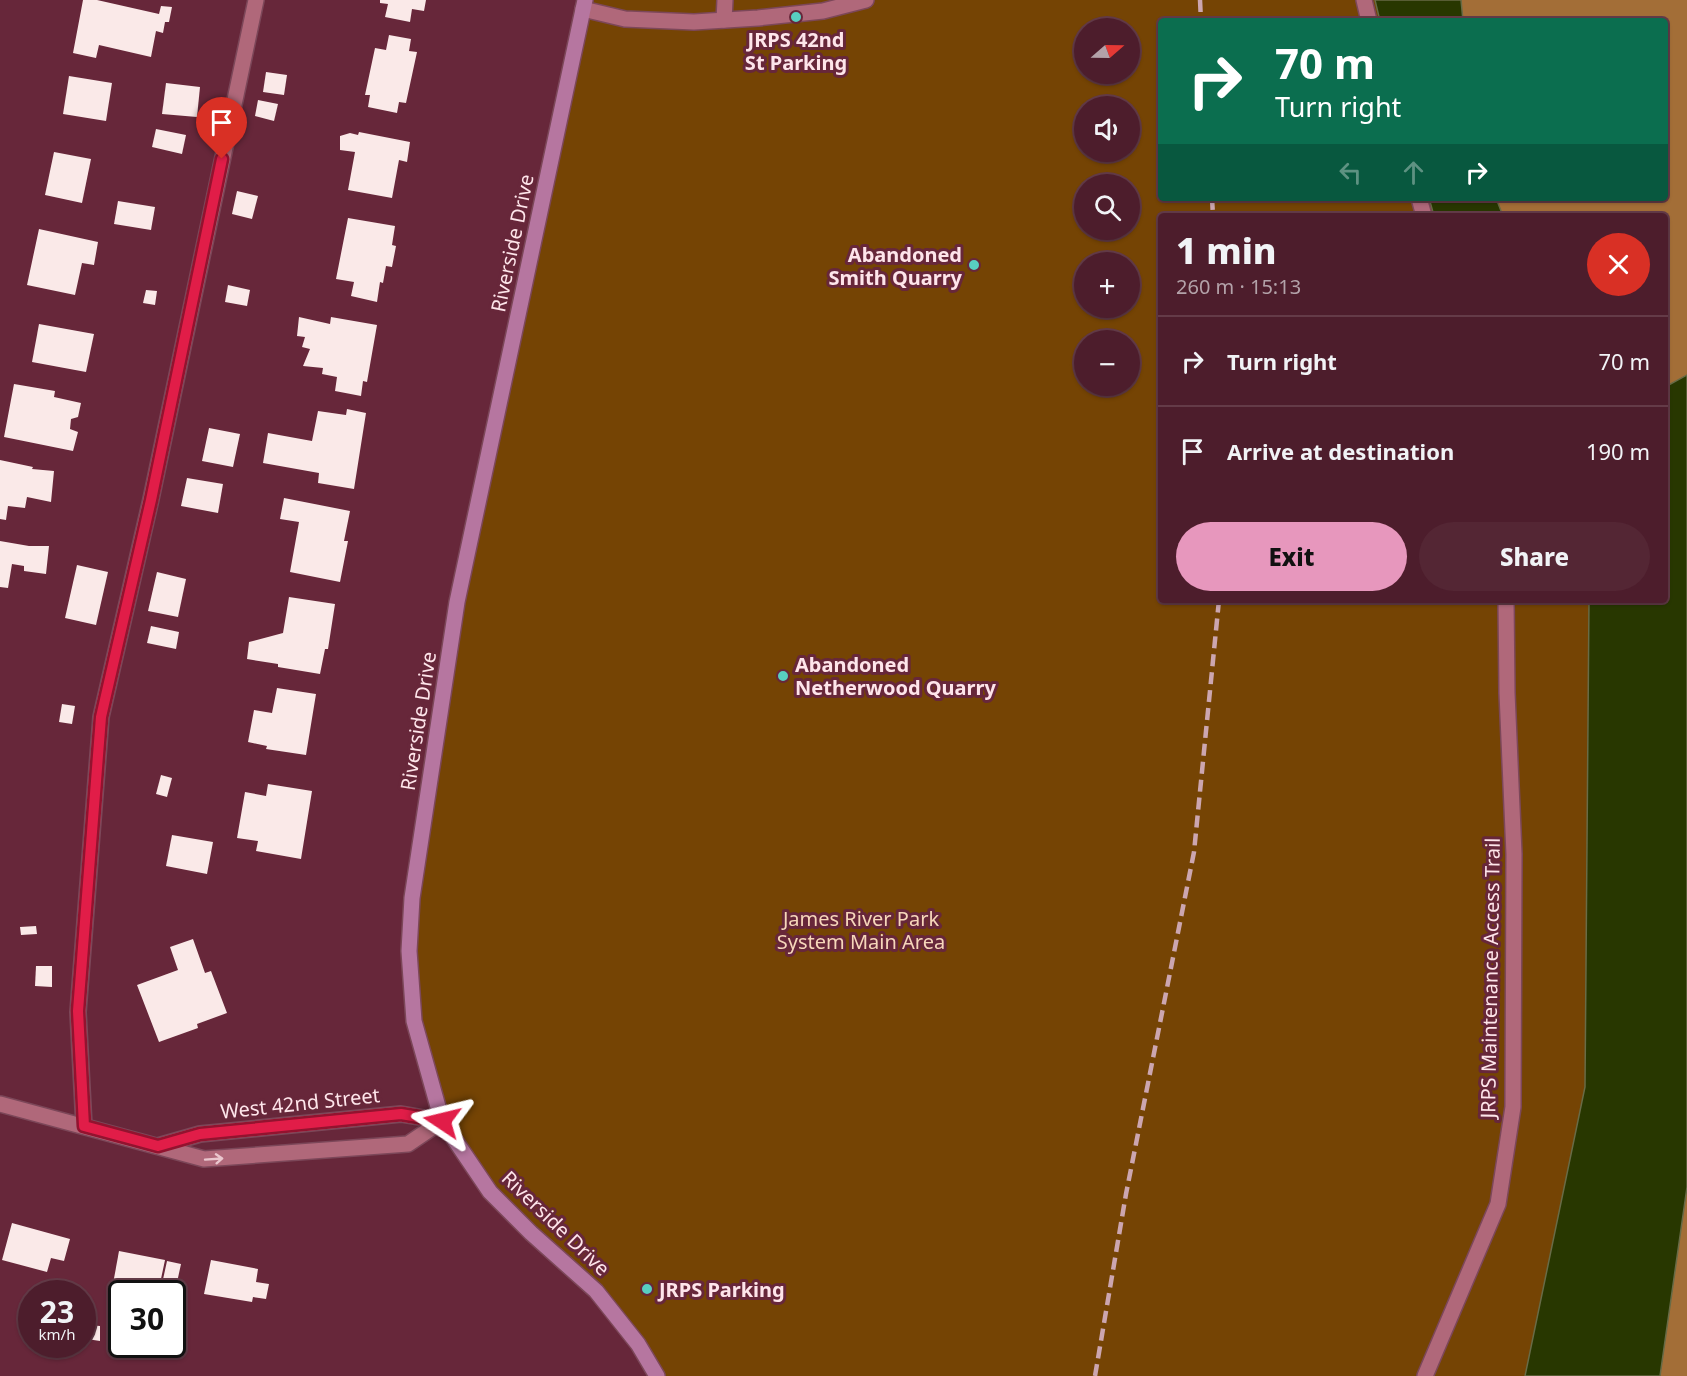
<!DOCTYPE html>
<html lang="en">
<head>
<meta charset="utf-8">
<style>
  body { margin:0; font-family:"Noto Sans",sans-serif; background:#542634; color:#f1f3f6; height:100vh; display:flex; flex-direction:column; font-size:22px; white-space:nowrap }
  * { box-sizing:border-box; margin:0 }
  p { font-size:20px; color:#b3a2a9 }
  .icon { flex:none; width:33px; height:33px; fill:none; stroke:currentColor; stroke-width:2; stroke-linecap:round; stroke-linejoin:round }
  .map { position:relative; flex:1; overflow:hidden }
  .panel { position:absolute; left:1158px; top:213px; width:510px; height:390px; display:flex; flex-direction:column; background:#4d1d2c; border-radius:6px; box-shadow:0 2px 4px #0004,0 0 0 2px #643b48 }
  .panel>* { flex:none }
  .hud { position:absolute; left:1158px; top:18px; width:510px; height:183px; border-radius:6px; box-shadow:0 2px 4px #0004,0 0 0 2px #643b48; background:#0b6e4f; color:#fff; overflow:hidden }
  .needle { width:39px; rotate:70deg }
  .controls { position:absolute; left:1074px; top:18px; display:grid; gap:12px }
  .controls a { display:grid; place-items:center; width:66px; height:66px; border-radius:50%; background:#4d1d2c; box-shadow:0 2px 4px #0004,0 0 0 2px #643b48; font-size:30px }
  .speed { position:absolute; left:18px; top:1280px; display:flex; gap:12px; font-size:30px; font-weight:700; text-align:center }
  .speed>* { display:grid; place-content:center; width:78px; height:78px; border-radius:50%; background:#4d1d2c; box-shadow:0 2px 4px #0004,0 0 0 2px #643b48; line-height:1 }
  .speed small { font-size:15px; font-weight:400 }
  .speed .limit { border:3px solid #111; border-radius:9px; background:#fff; color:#111 }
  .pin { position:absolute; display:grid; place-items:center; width:51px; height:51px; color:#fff; margin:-62px -26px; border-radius:50% 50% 50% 0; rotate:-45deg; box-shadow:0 0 6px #0007 }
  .pin .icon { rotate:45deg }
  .me { position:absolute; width:66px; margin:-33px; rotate:280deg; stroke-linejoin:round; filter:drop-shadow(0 0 4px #0008) }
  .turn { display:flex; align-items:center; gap:21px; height:126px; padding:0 18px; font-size:27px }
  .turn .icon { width:78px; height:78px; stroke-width:2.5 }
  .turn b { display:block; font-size:42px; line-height:51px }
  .lanes { display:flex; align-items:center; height:57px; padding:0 18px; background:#0003; justify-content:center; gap:30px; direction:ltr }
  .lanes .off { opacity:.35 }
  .round { display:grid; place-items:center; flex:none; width:63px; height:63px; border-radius:32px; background:#542634 }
  .summary { display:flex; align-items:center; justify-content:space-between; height:102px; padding:0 18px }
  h1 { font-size:36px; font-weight:800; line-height:45px }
  .cta { display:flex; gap:12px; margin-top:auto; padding:12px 18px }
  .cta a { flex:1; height:69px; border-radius:36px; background:#e797bd; color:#111; font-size:24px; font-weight:800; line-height:69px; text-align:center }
  .cta a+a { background:#542634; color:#f1f3f6 }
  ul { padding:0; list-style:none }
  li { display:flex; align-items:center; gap:18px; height:90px; padding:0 18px; border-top:2px solid #643b48 }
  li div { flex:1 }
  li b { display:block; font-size:22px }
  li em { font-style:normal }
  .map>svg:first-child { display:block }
  .green { fill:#754404; fill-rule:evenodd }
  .forest { fill:#a36e37 }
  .water { fill:#283700; stroke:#686b46; stroke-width:1.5 }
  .building { fill:#fae9e8 }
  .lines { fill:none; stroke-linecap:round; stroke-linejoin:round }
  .lane-casing { stroke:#7c4759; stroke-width:18 }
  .street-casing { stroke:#7c4759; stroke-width:18 }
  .secondary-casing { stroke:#7c4759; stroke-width:18 }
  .lane { stroke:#b0687a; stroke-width:15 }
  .street { stroke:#b0687a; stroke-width:15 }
  .secondary { stroke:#b676a0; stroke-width:15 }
  .rail { stroke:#cca6b0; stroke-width:4.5; stroke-dasharray:12 6; stroke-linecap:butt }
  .oneway { stroke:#eac6ce }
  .route-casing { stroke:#92132f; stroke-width:15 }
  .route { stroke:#e11d48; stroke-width:10 }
  .poi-dot { fill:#58cec0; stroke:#67273a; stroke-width:2 }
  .labels { text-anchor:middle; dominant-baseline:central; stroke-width:6; stroke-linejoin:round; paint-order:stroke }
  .poi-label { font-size:20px; font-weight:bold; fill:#fee5ea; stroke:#67273a; text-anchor:start }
  .street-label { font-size:20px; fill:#fee5ea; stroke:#67273a }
  .park-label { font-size:20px; fill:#f6d7ba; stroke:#67273a }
</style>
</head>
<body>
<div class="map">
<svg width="1687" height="1376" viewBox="0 0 1687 1376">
  <rect width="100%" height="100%" fill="#67273a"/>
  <!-- green -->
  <path class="green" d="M585 0H1375L1380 21H1161V198H1429L1434 216H1161V600H1589L1585 1087 1525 1376H657L638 1344 531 1233 442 1121 414 1021 409 951 457 602ZM1084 28H1130V74H1084ZM1084 106H1130V152H1084ZM1084 184H1130V230H1084ZM1084 262H1130V308H1084ZM1084 340H1130V386H1084Z"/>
  <!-- forest -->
  <g class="forest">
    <path d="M1461 0H1687V375L1665 387V216H1503L1496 198H1665V21H1463Z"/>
    <path d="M1687 1187V1376H1660Z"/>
  </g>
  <!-- water -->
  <g class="water">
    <path d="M1375 0H1461L1463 21H1380Z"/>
    <path d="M1429 198H1496L1503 216H1434Z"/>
    <path d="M1687 375V1187L1660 1376H1525L1585 1087 1589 600H1665V387Z"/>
  </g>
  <!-- building -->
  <g class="building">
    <path d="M83 0H97L159 14 161 6 172 7 169 22H165L163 33 156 31 151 57 99 45 96 58 73 53Z"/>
    <path d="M380 0H426L424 11 412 9 410 22 385 17 388 4 380 3Z"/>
    <path d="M389 35 411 39 409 51 417 52 406 103 399 102 397 113 368 107 370 95H365L375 48 386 50Z"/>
    <path d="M266 72 287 75 284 95 263 92Z"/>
    <path d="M69 76 112 83 106 121 63 114Z"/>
    <path d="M166 83 200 87 197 117 162 114Z"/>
    <path d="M258 100 278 104 274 121 255 116Z"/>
    <path d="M156 129 186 135 182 154 152 147Z"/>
    <path d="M359 132 410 142 407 162 399 160 392 198 348 190 355 152 340 150V136L350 133 358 135Z"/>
    <path d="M54 152 91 159 82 203 45 195Z"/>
    <path d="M237 191 258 196 252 219 232 214Z"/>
    <path d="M118 201 155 207 151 230 114 224Z"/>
    <path d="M348 218 395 226 392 245 396 246 392 267 386 266 383 283 380 282 377 302 351 296 354 282 336 279Z"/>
    <path d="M39 229 98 242 94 265 82 263 75 295 27 285Z"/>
    <path d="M228 285 250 290 247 306 225 302Z"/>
    <path d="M146 290 157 291 155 305 143 303Z"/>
    <path d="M299 317 330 324 331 317 377 325 367 382 363 381 361 396 335 391 337 377 322 374 323 368 303 366 310 349 302 347 305 337 297 336Z"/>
    <path d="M39 324 94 334 86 372 32 362Z"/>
    <path d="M14 384 55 391 54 397 81 403 78 417 71 419 70 429 78 432 73 451 4 437Z"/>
    <path d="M347 409 366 413 354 489 318 483 319 473 263 463 268 433 312 441 318 411 346 415Z"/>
    <path d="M209 428 240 434 233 467 202 461Z"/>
    <path d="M0 460 33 467 32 469 54 471 51 502 27 497 25 508 8 506 6 520 0 519Z"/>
    <path d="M187 478 223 484 218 513 181 506Z"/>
    <path d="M284 498 350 511 344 541H348L340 582 290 572 299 522 280 519Z"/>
    <path d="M0 541 29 546H49L46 574 24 571V566L12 564 8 588 0 587Z"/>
    <path d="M77 565 108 572 96 625 65 618Z"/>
    <path d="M157 572 186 579 178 617 148 611Z"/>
    <path d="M289 597 335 604 328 649H325L320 674 278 667V664L247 659 249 642 283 633Z"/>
    <path d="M151 626 179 632 176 649 147 643Z"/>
    <path d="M277 688 316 694 306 755 266 749 267 746 248 742 254 710 272 713Z"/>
    <path d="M62 704 75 706 72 724 59 722Z"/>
    <path d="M161 775 172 778 167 797 156 794Z"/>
    <path d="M268 784 312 791 301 859 256 851 258 841 237 838 245 792 266 796Z"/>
    <path d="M172 835 213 842 207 874 166 866Z"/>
    <path d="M36 926 37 934 21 935 20 927Z"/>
    <path d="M193 939 205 973 211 971 227 1013 197 1024 198 1028 159 1042 137 985 178 970 170 947Z"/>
    <path d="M36 966H52V987L35 986Z"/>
    <path d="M12 1223 70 1239 64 1261 51 1258 47 1272 2 1260Z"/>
    <path d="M119 1251 165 1260 158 1293 113 1284Z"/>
    <path d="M211 1260 258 1269 256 1282 269 1284 266 1299 253 1297 252 1302 204 1294Z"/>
    <path d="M167 1261 181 1264 176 1287 162 1284Z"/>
    <path d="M88 1325 100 1326V1341L87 1339Z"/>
  </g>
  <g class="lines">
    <!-- lane casing -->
    <g class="lane-casing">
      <g id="lane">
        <path d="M1364 0 1369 21"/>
        <path d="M583 9 625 19 694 22 758 18 823 11 866 0"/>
        <path d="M724 20 725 0"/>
        <path d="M1419 198 1424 216"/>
        <path d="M84 1126 78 1012 101 717 151 499 256 0"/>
        <path d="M1425 1376 1498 1204 1513 1107 1514 854 1507 693 1506 600"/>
      </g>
    </g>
    <!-- street casing -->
    <g class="street-casing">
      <g id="street">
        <path d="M0 1104 204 1159 408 1144 442 1121"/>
        <path d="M158 1146 200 1134 401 1114 442 1121"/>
      </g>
    </g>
    <!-- secondary casing -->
    <g class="secondary-casing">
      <path id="secondary" d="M585 0 457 602 412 898 409 951 414 1021 442 1121 490 1192 531 1233 596 1291 638 1344 657 1376"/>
    </g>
    <!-- lane -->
    <use href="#lane" class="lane"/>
    <!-- street -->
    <use href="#street" class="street"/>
    <!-- secondary -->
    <use href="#secondary" class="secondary"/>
    <!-- rail -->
    <g class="rail">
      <path d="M1200 0 1201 21"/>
      <path d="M1212 198 1213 216"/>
      <path d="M1095 1376 1126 1194 1194 852 1219 600"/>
    </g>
  </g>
  <!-- one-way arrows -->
  <defs><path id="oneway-shaft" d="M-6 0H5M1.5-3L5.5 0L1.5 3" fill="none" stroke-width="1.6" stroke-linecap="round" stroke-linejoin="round" transform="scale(1.5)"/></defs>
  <use class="oneway" href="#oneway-shaft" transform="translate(214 1159) rotate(-4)"/>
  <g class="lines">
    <!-- route casing -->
    <g class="route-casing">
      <path id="route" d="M222 159 151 500 101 717 78 1011 84 1126 158 1146 200 1134 401 1114 442 1121"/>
    </g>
    <!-- route -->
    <use href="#route" class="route"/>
  </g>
  <!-- markers -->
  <g class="poi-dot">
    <circle cx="796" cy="17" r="6"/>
    <circle cx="974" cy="265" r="6"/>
    <circle cx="783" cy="676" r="6"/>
    <circle cx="647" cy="1289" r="6"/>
  </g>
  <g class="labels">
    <!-- poi labels -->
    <g class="poi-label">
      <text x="796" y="39" text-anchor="middle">JRPS 42nd<tspan x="796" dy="23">St Parking</tspan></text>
      <text x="962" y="254" text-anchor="end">Abandoned<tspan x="962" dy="23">Smith Quarry</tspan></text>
      <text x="795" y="664">Abandoned<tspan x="795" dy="23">Netherwood Quarry</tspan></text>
      <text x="659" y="1289">JRPS Parking</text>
    </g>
    <!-- street labels -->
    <g class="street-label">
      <text transform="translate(512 243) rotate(-78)">Riverside Drive</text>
      <text transform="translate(418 721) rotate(-81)">Riverside Drive</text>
      <text transform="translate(1490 978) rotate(-89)">JRPS Maintenance Access Trail</text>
      <text transform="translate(300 1103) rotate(-6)">West 42nd Street</text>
      <text transform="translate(556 1223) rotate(44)">Riverside Drive</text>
    </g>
    <!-- park labels -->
    <g class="park-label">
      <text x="861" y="918">James River Park<tspan x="861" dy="23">System Main Area</tspan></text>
    </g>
  </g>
</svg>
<div class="controls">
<a><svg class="needle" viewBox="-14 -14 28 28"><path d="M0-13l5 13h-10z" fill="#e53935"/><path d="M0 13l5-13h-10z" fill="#b3a2a9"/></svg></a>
<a><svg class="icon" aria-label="sound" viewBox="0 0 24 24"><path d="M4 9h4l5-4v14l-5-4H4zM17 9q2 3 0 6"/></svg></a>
<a><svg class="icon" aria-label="search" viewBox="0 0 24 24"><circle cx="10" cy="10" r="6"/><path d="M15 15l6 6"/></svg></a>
<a>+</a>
<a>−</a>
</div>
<div class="speed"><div>23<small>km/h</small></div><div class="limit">30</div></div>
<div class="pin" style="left:222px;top:159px;background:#d93025"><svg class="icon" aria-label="arrive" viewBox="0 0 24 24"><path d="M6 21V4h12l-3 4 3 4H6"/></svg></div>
<svg class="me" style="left:442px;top:1121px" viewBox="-20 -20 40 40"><path d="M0-17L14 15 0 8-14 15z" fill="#e11d48" stroke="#fff" stroke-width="4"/></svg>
<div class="hud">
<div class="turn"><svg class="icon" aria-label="right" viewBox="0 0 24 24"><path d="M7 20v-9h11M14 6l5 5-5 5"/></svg><div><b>70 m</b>Turn right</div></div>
<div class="lanes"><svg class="icon off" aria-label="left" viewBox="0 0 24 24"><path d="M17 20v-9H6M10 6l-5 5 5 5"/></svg><svg class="icon off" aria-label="ahead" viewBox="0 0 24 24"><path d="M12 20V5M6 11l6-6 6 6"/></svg><svg class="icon" aria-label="right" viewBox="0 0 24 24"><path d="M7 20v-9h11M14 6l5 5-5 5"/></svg></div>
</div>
<section class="panel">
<div class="summary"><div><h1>1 min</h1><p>260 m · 15:13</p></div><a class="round" style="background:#d93025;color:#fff"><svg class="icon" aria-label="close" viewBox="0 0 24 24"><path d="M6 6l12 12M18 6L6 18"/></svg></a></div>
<ul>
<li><svg class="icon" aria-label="right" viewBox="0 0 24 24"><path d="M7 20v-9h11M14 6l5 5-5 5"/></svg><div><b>Turn right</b></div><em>70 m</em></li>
<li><svg class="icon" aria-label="arrive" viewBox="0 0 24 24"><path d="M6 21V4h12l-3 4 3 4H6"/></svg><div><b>Arrive at destination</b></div><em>190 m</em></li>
</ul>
<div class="cta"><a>Exit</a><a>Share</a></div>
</section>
</div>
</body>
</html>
